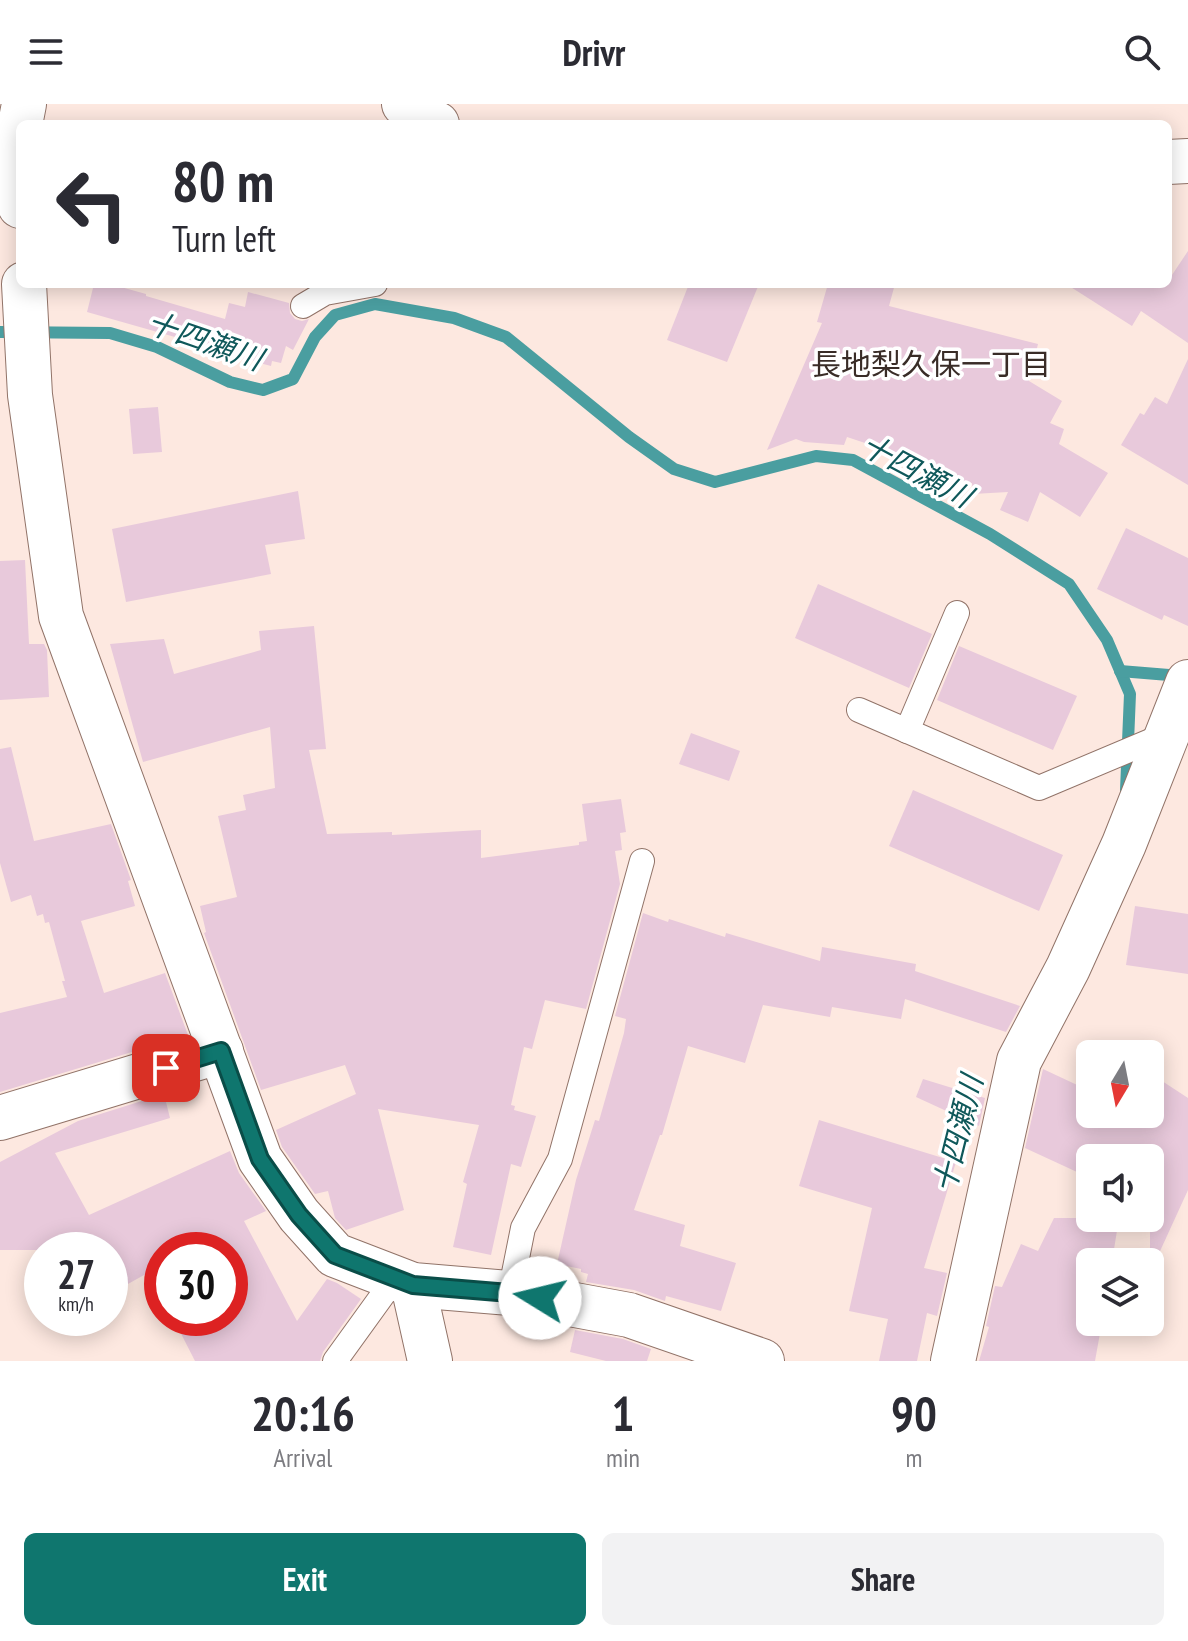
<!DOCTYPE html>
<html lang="en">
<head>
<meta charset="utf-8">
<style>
  body { margin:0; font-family:"PT Sans Narrow","Noto Sans JP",sans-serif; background:#f2f2f3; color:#2b2b33; height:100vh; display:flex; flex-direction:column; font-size:30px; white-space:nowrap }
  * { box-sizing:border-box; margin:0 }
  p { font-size:26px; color:#7c7c81 }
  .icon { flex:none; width:44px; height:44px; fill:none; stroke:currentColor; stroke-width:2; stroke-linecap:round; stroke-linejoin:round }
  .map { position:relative; height:1257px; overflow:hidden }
  .drawer { display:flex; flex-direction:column; background:#fff; flex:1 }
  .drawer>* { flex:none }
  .hud { position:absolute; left:16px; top:16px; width:1156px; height:168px; border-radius:12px; box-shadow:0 4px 20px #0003; background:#fff; color:#2b2b33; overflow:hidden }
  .needle { width:52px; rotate:190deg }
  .fabs { position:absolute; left:1076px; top:936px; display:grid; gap:16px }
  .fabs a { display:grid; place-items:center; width:88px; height:88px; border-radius:12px; background:#fff; box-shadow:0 4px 20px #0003; font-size:40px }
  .speed { position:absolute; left:24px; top:1128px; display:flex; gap:16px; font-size:40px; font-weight:700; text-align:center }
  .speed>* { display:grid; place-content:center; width:104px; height:104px; border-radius:50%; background:#fff; box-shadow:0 4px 20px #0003; line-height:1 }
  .speed small { font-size:20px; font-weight:400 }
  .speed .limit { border:12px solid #d22; background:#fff; color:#111 }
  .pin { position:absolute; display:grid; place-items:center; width:68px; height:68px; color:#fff; margin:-34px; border-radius:16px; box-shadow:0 4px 12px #0006 }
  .me { position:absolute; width:88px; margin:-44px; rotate:279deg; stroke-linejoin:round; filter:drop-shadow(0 0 6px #0008) }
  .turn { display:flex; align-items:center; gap:28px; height:168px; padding:0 24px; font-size:36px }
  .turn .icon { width:104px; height:104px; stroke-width:2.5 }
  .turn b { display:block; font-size:56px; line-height:68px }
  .eta { display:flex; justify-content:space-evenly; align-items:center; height:136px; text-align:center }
  .eta b { font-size:48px; font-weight:800; line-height:56px }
  .cta { display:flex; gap:16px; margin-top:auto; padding:16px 24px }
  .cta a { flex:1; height:92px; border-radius:12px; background:#0f766e; color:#fff; font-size:32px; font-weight:800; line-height:92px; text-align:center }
  .cta a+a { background:#f2f2f3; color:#2b2b33 }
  header { display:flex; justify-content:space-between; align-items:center; height:104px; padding:0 24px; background:#fff; font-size:36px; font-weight:800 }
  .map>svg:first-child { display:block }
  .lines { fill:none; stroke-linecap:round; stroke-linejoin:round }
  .stream { stroke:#4a9ea0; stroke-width:12 }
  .building { fill:#e8c9db }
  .service-casing { stroke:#917368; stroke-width:26 }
  .minor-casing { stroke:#917368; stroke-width:46 }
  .service { stroke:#fff; stroke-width:24 }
  .minor { stroke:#fff; stroke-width:44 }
  .route-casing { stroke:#0a4d48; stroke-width:20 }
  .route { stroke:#0f766e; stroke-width:14 }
  .labels { text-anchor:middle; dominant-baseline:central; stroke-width:7; stroke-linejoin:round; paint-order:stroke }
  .water-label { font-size:30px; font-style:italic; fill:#0f585a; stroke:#fff }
  .neighbourhood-label { font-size:30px; fill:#392c27; stroke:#fff }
</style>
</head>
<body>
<header><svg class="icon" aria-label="menu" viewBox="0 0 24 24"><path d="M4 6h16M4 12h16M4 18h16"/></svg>Drivr<svg class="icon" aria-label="search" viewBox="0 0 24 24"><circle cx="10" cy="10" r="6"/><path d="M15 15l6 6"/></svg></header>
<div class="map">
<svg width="1188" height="1257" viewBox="0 0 1188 1257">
  <rect width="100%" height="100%" fill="#fde8e0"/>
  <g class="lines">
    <!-- stream -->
    <g class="stream">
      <path d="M0 228 110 229 157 243 230 278 263 286 293 275 315 233 335 211 375 200 454 214 506 233 629 333 674 365 715 378 816 352 853 356 990 430 1069 480 1107 536 1130 590 1126 686"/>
      <path d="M1120 567 1181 572"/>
    </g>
  </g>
  <!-- building -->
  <g class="building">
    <path d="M1188 147V239L1141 207 1132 222 1066 180H1168V177Z"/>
    <path d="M94 180H110L146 190V192L225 215 229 199 245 203 248 188 289 199 290 209 295 215 302 217 309 215 293 246 286 242 281 259 272 257 271 262 202 244 203 241 87 208Z"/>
    <path d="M689 180H759L727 258 667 236Z"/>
    <path d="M828 180H895L889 202 1038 240 1029 277 1062 297 1050 319 1064 325 1059 340 1108 369 1080 413 1040 388 1028 418 1000 406 1008 388 973 390 972 379 948 381 946 366 847 333 844 341 804 338 796 335 767 346 822 219 817 218Z"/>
    <path d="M1188 255V381L1121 341 1140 309 1144 311 1155 293 1167 300Z"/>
    <path d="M158 303 162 348 133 350 129 305Z"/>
    <path d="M298 387 305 435 265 441 271 470 126 498 112 425Z"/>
    <path d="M1126 424 1188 454V522L1164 511 1162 516 1097 485Z"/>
    <path d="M25 456 29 540H44L47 546 49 593 0 596V457Z"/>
    <path d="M818 480 932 530 909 584 795 534Z"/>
    <path d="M314 522 326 645 309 646 327 730 392 728V731L481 726V754L579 741V738L587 737 582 700 621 695 626 728 620 729 622 746 615 747 620 780 586 905 545 896 532 945 524 943 511 1001 515 1002 514 1006 536 1012 521 1063 511 1060 491 1151 453 1143 467 1080 463 1078 479 1021 378 1005 404 1106 346 1126 335 1114 328 1087 315 1090 282 1043 276 1026 356 990 345 961 261 986 204 829 206 828 200 802 237 793 218 712 246 706 243 691 275 684 270 623 143 658 110 540 164 535 174 570 261 546 259 527Z"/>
    <path d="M959 542 1077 592 1053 646 937 596Z"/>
    <path d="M691 629 740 647 729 677 679 660Z"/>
    <path d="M11 643 34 737 111 720 131 776 128 777 135 802 81 817 104 889 165 869 188 931 0 988V909L67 893 62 877H65L49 818 45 819 43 810 37 812 31 791 11 798 0 759V645Z"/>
    <path d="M913 686 1063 751 1039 807 889 742Z"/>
    <path d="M1135 802 1188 810V870L1126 861Z"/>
    <path d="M643 809 668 818 669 815 725 833 726 829 820 857 822 843 916 860 915 867 1020 902 1006 928 905 895 901 915 832 903 830 913 763 901 745 959 688 942 662 1031H660L634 1106 685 1121 680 1142 736 1159 721 1207 666 1192 665 1197 634 1186 586 1178 588 1170 581 1168V1165L557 1160 576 1076 595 1016 599 1017 624 929 626 915 615 912Z"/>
    <path d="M1043 965 1090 987V1010H1150V995L1162 977 1188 994V1086L1150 1169V1054H1090V1074L1025 1044Z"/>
    <path d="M923 975 985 994 979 1022 916 993Z"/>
    <path d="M164 990 170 1014 55 1049 89 1111 230 1047 239 1069 266 1107 244 1117 297 1217 327 1175 337 1179 361 1195 323 1248 320 1257H195L173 1214H230V1146H162V1161L110 1190V1146H0V1058L78 1017Z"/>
    <path d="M819 1016 956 1058 924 1164 947 1169 937 1212 927 1209 917 1257H879L888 1215 849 1207 872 1104 799 1082Z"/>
    <path d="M1054 1114H1119L1112 1158H1090V1218H1102L1095 1257H979L989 1223 986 1222 995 1182 1002 1183 1021 1140 1038 1147Z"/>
    <path d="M575 1226 623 1235 651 1245 647 1257H606L570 1248Z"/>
  </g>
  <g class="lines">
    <!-- service casing -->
    <g class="service-casing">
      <g id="service">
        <path d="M303 202 325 189 375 180"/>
        <path d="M859 606 1039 684 1167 630"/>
        <path d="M907 627 957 509"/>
        <path d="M510 1189 523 1124 560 1055 642 757"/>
        <path d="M335 1257 395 1174"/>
      </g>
    </g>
    <!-- minor casing -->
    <g class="minor-casing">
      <g id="minor">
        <path d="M404 0 424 15 437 20"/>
        <path d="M1168 58 1188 57"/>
        <path d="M20 102 19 26 24 0"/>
        <path d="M24 180 30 291 61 512 260 1055 299 1111 335 1151 413 1181 510 1189 629 1211 762 1257"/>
        <path d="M0 1014 221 947"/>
        <path d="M413 1181 430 1257"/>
        <path d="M953 1257 1019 957 1068 864 1124 740 1188 578"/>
      </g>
    </g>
    <!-- service -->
    <use href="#service" class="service"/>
    <!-- minor -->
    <use href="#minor" class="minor"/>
  </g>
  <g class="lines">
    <!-- route casing -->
    <g class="route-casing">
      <path id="route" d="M166 964 221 947 260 1055 299 1111 335 1151 413 1181 510 1189 540 1194"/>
    </g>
    <!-- route -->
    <use href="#route" class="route"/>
  </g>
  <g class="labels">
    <!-- water labels -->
    <g class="water-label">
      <text transform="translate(205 236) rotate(19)">十四瀬川</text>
      <text transform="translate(917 366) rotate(28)">十四瀬川</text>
      <text transform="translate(957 1030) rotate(-76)">十四瀬川</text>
    </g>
    <!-- neighbourhood labels -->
    <g class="neighbourhood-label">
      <text x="931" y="259">長地梨久保一丁目</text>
    </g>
  </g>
</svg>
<div class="fabs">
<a><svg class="needle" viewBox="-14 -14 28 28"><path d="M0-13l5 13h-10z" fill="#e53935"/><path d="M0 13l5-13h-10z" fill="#7c7c81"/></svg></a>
<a><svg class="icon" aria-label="sound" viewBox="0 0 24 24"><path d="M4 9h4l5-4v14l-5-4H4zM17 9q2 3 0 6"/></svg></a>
<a><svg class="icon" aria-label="layers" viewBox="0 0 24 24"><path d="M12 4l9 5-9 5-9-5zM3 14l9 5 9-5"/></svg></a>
</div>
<div class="speed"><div>27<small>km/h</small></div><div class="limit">30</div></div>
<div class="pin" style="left:166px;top:964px;background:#d93025"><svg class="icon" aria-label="arrive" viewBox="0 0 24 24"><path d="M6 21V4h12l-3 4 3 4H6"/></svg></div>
<svg class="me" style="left:540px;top:1194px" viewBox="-20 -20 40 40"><circle r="19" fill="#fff"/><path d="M0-13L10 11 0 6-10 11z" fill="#0f766e"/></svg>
<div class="hud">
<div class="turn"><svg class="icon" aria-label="left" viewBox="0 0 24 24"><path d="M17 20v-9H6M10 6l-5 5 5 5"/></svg><div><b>80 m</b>Turn left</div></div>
</div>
</div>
<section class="drawer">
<div class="eta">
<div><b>20:16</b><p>Arrival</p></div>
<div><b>1</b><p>min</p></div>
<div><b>90</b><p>m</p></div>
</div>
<div class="cta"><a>Exit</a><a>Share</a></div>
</section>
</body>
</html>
